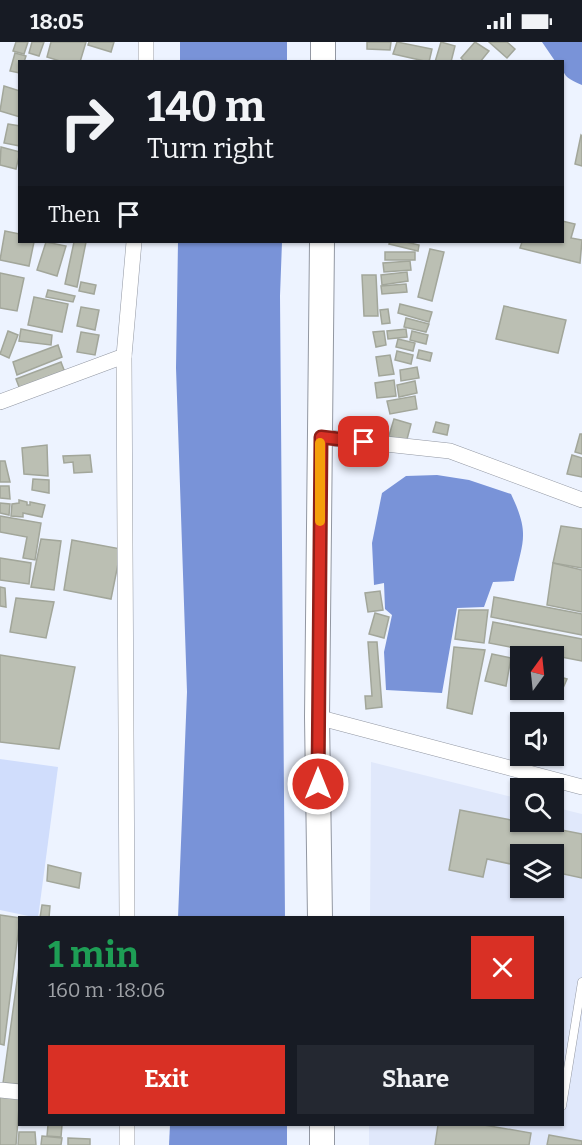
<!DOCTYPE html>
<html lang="en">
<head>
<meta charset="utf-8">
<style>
  body { margin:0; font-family:Bitter,serif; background:#242831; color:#f1f3f6; height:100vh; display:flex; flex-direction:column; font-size:22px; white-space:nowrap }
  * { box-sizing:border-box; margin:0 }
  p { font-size:20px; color:#9ea1a6 }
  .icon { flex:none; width:33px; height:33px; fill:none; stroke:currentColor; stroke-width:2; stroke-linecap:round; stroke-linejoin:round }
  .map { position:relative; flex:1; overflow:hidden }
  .details { position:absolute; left:18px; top:874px; width:546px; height:210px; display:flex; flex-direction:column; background:#171b24; border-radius:0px; box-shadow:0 2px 4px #0004 }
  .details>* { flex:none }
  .hud { position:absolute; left:18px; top:18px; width:546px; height:183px; border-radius:0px; box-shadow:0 2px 4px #0004; background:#171b24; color:#f1f3f6; overflow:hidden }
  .needle { width:39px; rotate:15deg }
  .buttons { position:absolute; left:510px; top:604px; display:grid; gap:12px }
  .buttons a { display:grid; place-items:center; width:54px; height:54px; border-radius:0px; background:#171b24; box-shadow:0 2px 4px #0004; font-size:30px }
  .pin { position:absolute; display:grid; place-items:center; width:51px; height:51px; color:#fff; margin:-26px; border-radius:12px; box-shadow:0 3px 9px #0006 }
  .me { position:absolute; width:66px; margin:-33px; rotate:0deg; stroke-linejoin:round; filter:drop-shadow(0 0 4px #0008) }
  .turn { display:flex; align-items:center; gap:21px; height:126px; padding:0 30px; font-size:27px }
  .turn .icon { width:78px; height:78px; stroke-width:2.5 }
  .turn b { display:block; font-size:42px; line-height:51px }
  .then { display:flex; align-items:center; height:57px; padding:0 30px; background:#0003; gap:12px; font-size:22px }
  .round { display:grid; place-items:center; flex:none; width:63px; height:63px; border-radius:0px; background:#242831 }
  .headline { display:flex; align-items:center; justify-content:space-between; height:102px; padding:0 30px }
  h1 { font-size:36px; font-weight:700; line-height:45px; color:#1e9e55 }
  .cta { display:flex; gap:12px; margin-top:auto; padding:12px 30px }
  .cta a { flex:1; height:69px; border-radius:0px; background:#d93025; color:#fff; font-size:24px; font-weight:700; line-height:69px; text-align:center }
  .cta a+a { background:#242831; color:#f1f3f6 }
  .status { display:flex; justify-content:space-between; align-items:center; height:42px; padding:0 30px; background:#171b24; direction:ltr }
  .status svg { height:16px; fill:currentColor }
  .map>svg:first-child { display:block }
  .built { fill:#e0e8fb; fill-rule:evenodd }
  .green { fill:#d0ddfc }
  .water { fill:#7993d8 }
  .building { fill:#bbbfb3; stroke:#a2a69a; stroke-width:1.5 }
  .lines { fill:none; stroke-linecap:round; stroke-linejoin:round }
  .service-casing { stroke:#9297a2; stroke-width:9 }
  .minor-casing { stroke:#9297a2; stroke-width:16 }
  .primary-casing { stroke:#9297a2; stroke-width:26 }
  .service { stroke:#fff; stroke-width:8 }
  .minor { stroke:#fff; stroke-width:15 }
  .primary { stroke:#fff; stroke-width:24 }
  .route-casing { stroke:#8d1f18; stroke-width:15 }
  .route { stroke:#d93025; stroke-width:10 }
  .slow { stroke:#f59e0b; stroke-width:10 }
</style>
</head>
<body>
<div class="status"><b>18:05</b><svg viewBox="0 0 49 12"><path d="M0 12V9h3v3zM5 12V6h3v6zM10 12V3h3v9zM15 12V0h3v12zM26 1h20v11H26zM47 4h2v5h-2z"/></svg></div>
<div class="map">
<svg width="582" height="1103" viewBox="0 0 582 1103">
  <rect width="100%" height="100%" fill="#edf3ff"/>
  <!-- built -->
  <path class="built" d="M371 720 520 757V780H554V765L582 772V1103H369V1083H562V876H370ZM520 813H554V846H520Z"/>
  <!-- green -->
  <path class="green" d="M0 717 58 725 38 876 0 868Z"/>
  <!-- water -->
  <g class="water">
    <rect x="180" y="0" width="107" height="19"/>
    <path d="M542 0H582V43C569 37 562 35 562 20L555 19Z"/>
    <path d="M178 200H282L280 254 285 876H178L187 650 176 326Z"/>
    <path d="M437 433 469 438 511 452C530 492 523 498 514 539L493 540 484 565 457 566 442 651 386 648 384 610 392 573 385 567 384 541 374 543 372 501 382 451 406 434Z"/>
    <path d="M170 1083H287V1103H169Z"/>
  </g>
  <!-- building -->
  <g class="building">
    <path d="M16 0H28L24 12 13 9Z"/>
    <path d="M32 0H44L39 14 29 11Z"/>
    <path d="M51 0H86L80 20H63L47 15Z"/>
    <path d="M89 0H114L111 10 88 3Z"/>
    <path d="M367 0H391L390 8 367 7Z"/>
    <path d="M397 0 432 7 429 20 393 12Z"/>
    <path d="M441 0 455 4 451 20H435Z"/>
    <path d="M475 0 489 9 480 20H465L461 16Z"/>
    <path d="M489 0H507L515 7 507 16Z"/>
    <path d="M15 11 26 14 24 20H20V31L10 29Z"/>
    <path d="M4 44 20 49V75L0 69Z"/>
    <path d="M8 82 20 84V104L4 101Z"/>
    <path d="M581 93 582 94V124L575 122Z"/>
    <path d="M1 105 20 110 16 127 0 123Z"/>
    <path d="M562 179 575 182 571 196 582 198 580 221 520 206 522 200H562Z"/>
    <path d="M5 189 20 192V200H34L29 224 0 218Z"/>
    <path d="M46 200 66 204 57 234 37 228Z"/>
    <path d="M74 200H86L77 245 65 242Z"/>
    <path d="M390 200H406L419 203 418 209 389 202Z"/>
    <path d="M430 207 444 210 432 259 418 255Z"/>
    <rect x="385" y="210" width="30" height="8"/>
    <path d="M410 219 411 228 384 230 383 221Z"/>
    <path d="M407 230 408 239 382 243 381 233Z"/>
    <path d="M0 231 24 236 17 269 0 266Z"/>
    <path d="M362 233H376L378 274H364Z"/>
    <path d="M81 240 96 243 94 252 79 249Z"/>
    <path d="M406 242 407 250 382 252 381 244Z"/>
    <path d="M48 248 75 254 73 260 46 255Z"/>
    <path d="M34 255 68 262 62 290 28 283Z"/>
    <path d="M400 262 432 270 429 280 398 271Z"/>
    <path d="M504 264 566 278 558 311 496 297Z"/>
    <path d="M81 265 99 268 95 288 77 284Z"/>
    <path d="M388 267 390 281 382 282 380 268Z"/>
    <path d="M406 276 429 282 426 290 404 285Z"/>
    <path d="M21 287 52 293 51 303 19 299Z"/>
    <path d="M406 287 407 295 388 297 387 289Z"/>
    <path d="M8 289 18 293 9 316 0 312Z"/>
    <path d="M384 289 386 303 376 305 373 290Z"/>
    <path d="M412 289 428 293 426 302 410 298Z"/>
    <path d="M81 290 99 293 95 313 77 310Z"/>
    <path d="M398 297 415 301 413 309 396 305Z"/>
    <path d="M58 303 62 315 17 333 13 320Z"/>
    <path d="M419 308 432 311 430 319 417 316Z"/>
    <path d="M397 309 413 313 411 322 395 318Z"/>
    <path d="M390 313 394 332 379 334 376 315Z"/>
    <path d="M61 320 66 333 21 350 16 337Z"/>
    <path d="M417 325 419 336 401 339 400 328Z"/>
    <path d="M394 338 396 354 377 356 375 341Z"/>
    <path d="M415 339 417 351 399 355 397 343Z"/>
    <path d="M415 354 417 367 390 372 387 359Z"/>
    <path d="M394 377 411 382 406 401 388 397Z"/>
    <path d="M436 380 449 383 447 393 433 390Z"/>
    <path d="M580 392H582V412L575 410Z"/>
    <path d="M47 403 48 434 24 432 22 406Z"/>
    <path d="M90 413 92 430 74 431 73 420 64 421 63 414Z"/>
    <path d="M572 413 582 416V435L567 432Z"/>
    <path d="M0 419H5L10 440H0Z"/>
    <path d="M33 437 49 438V451L32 448Z"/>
    <path d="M0 444H9L10 457 0 456Z"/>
    <path d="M19 458 27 460V463H30V460L45 463 42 475 23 471V475L11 474 12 462 19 461Z"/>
    <path d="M0 461 10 462 9 473 0 471Z"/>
    <path d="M0 474 41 481 35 518 23 516 27 495 0 490Z"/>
    <path d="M561 484 582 487V526L553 521Z"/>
    <path d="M41 497 61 499 54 548 31 545Z"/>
    <path d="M72 498 121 507 111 557 64 548Z"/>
    <path d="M0 516 31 521 29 542 0 538Z"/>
    <path d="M553 521 582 528V570L547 563Z"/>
    <path d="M0 545 5 546 6 565 0 564Z"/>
    <path d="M380 549 383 568 368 570 365 551Z"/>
    <path d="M494 555 582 572V593L491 575Z"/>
    <path d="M16 556 54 560 46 596 10 590Z"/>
    <path d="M459 568H488L484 601 455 597Z"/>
    <path d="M375 571 389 575 384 596 369 592Z"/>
    <path d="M493 580 582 597V619L489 601Z"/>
    <path d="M368 600H377L382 665 366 667 365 654H372Z"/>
    <path d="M454 605 485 608 472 672 447 666Z"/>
    <path d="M492 612 511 616 506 644 485 639Z"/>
    <path d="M0 613 75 625 59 707 0 700Z"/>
    <path d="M554 633 567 637 559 655 536 649 554 648Z"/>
    <path d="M460 768 582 792V836L554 830V813H520V824L487 817 483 835 449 828Z"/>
    <path d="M48 823 81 831 79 846 47 839Z"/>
    <path d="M42 863 50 864 49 876H40Z"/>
    <path d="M0 873 20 876 4 1003 0 1002Z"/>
    <path d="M20 917V1042L3 1041Z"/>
    <path d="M0 1051 20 1053 16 1103H0Z"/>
    <path d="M48 1083H62L61 1095 47 1094Z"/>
    <path d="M438 1083H484L531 1091 529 1103H435Z"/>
    <path d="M19 1090H35L36 1103H18Z"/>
    <path d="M549 1093 582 1099V1103H547Z"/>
    <path d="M42 1094 62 1096 61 1103H41Z"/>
    <path d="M68 1096 90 1097V1103H68Z"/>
  </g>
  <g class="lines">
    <!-- service casing -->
    <g class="service-casing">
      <path id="service" d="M562 1064 582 940"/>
    </g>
    <!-- minor casing -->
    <g class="minor-casing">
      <g id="minor">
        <path d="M146 0V20"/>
        <path d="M0 360 124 314"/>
        <path d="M321 395 450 409 582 458"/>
        <path d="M317 675 582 745"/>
        <path d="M127 876 124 314 134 200"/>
        <path d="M0 1048 20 1050"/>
        <path d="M127 1103V1083"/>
      </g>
    </g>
    <!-- primary casing -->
    <g class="primary-casing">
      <g id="primary">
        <path d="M323 20V0"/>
        <path d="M320 876 317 675 322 200"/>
        <path d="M322 1083V1103"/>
      </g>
    </g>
    <!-- service -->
    <use href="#service" class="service"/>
    <!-- minor -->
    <use href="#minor" class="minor"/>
    <!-- primary -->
    <use href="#primary" class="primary"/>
  </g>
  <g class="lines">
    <!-- route casing -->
    <g class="route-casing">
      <path id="route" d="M318 742 321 395 364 400"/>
    </g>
    <!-- route -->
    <use href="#route" class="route"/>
    <!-- slow -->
    <path class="slow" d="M320 479V401"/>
  </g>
</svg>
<div class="buttons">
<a><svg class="needle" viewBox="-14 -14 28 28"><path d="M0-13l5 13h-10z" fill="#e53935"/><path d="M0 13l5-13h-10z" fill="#9ea1a6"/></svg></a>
<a><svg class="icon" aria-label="sound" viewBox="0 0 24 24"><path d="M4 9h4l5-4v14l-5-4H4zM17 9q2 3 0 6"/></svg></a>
<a><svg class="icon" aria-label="search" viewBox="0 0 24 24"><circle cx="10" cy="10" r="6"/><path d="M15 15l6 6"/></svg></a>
<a><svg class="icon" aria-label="layers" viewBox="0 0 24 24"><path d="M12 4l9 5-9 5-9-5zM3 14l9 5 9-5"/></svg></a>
</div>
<div class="pin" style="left:364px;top:400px;background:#d93025"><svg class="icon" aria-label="arrive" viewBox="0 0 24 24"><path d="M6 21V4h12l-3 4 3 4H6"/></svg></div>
<svg class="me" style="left:318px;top:742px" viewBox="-20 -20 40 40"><circle r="17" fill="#d93025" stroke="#fff" stroke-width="3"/><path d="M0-11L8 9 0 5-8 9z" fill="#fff"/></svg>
<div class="hud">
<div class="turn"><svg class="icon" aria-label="right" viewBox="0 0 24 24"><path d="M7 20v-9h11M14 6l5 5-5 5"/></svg><div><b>140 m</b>Turn right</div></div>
<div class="then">Then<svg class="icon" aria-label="arrive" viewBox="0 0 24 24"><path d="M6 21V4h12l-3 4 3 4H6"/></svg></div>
</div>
<section class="details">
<div class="headline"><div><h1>1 min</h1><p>160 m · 18:06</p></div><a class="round" style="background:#d93025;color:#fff"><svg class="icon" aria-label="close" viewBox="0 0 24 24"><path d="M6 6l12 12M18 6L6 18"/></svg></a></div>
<div class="cta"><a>Exit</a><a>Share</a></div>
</section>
</div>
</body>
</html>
